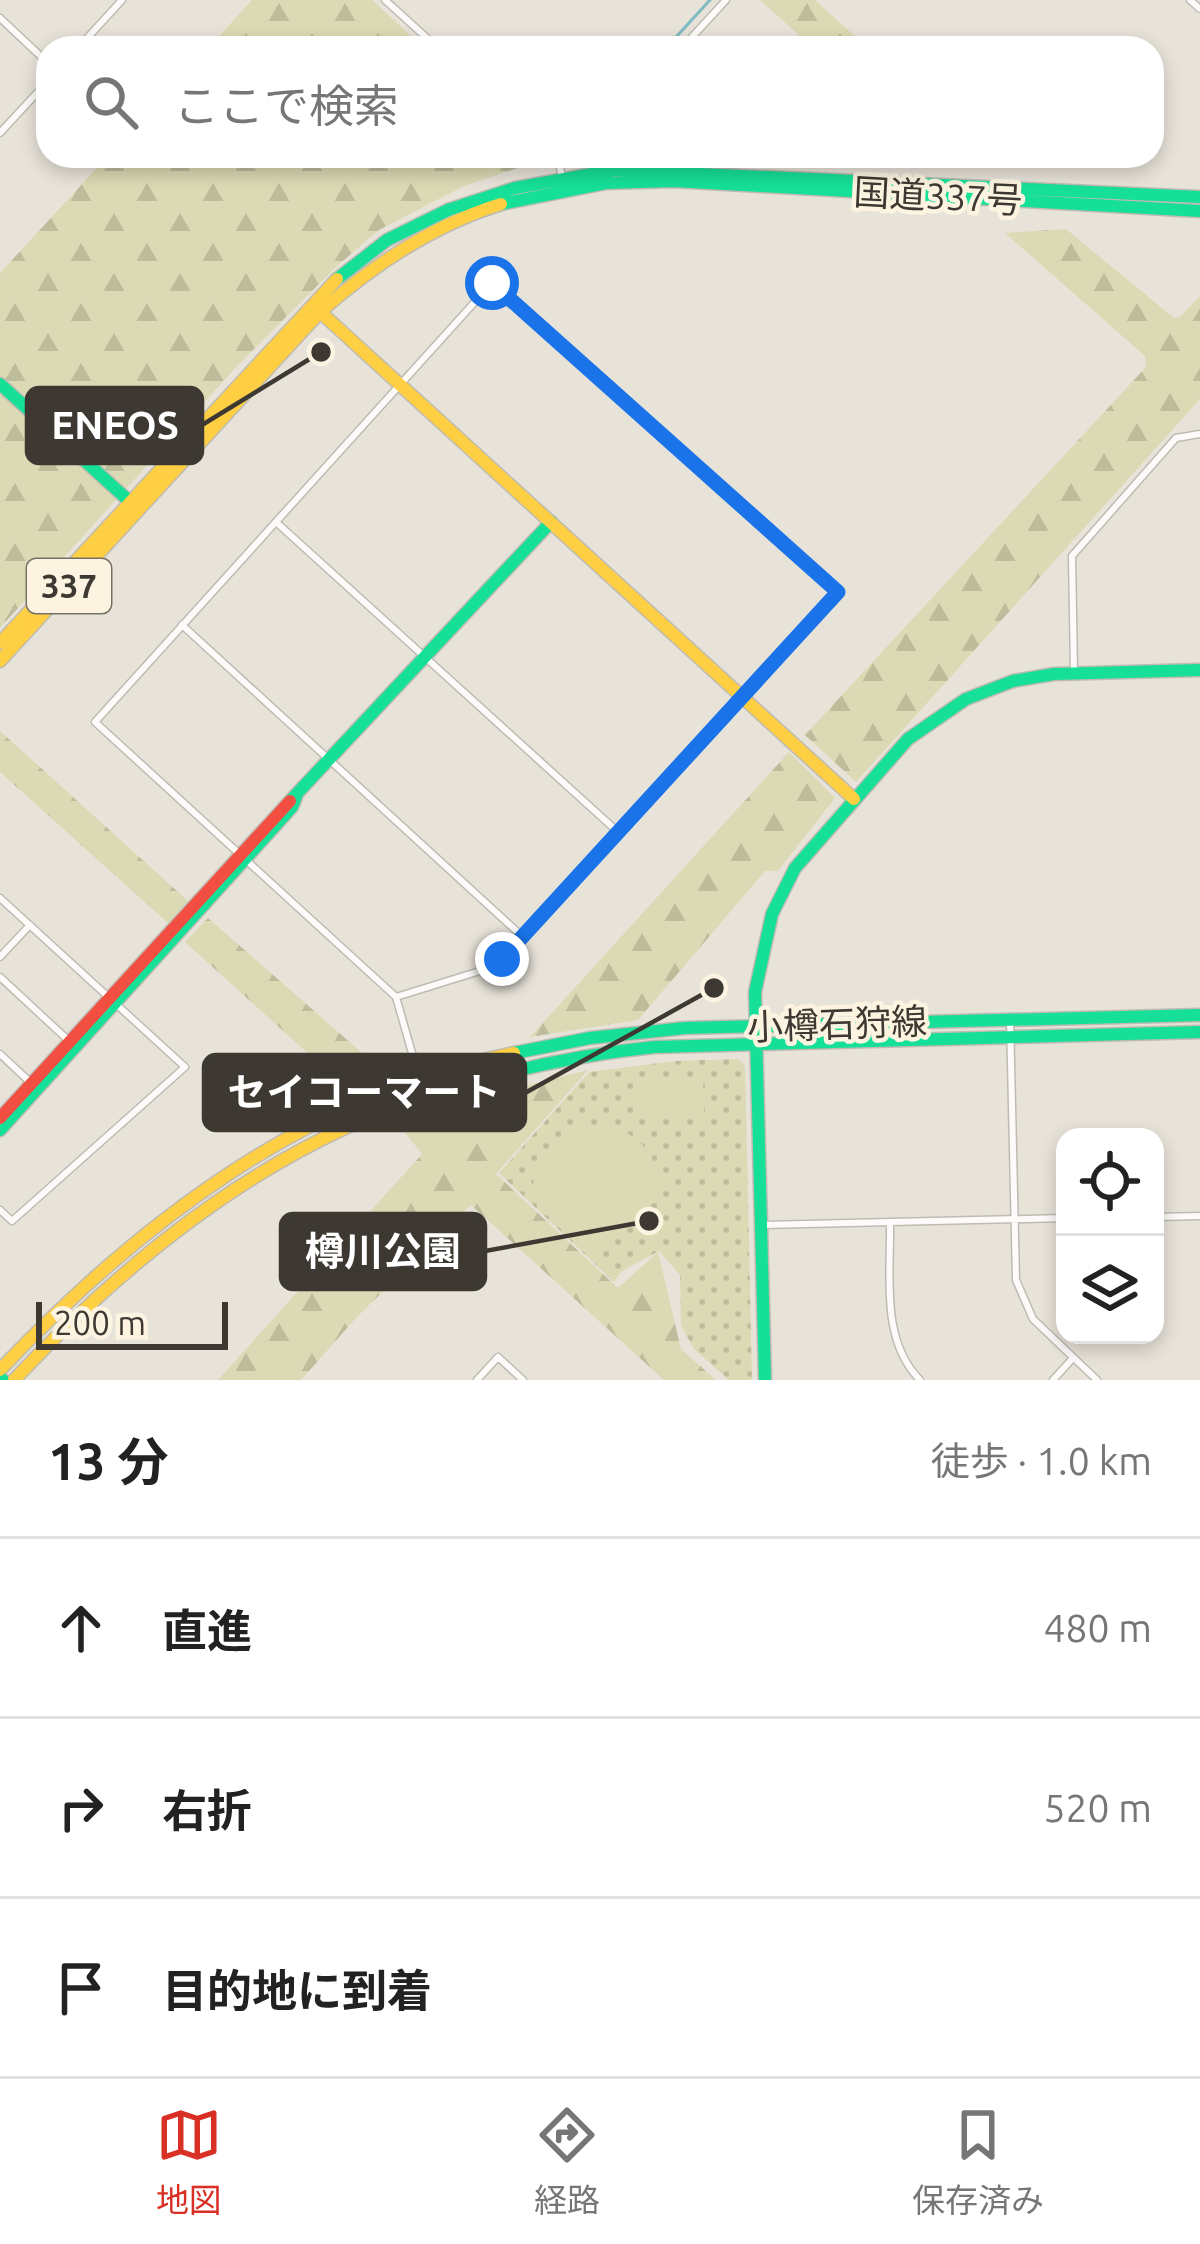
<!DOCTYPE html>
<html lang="ja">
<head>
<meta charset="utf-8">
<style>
  :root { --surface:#fff; --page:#f6f6f6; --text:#222; --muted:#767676; --line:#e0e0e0; --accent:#d93025 }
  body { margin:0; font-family:Ubuntu,"Noto Sans JP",sans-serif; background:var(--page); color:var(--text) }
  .controls { position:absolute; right:36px; bottom:36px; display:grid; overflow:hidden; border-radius:24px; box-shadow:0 6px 18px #0003 }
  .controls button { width:108px; height:108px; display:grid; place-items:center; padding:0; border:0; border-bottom:3px solid var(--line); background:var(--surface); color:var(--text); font:60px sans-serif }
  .scale { position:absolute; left:36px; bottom:30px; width:192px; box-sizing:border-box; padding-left:12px; border:6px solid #3d3932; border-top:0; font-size:33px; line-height:42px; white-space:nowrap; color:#3d3932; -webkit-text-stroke:9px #fcf3e0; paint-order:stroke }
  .stop { position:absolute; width:36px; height:36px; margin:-27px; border:9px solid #1a73e8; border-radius:50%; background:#fff }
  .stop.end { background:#1a73e8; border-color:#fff; box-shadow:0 3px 12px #0008 }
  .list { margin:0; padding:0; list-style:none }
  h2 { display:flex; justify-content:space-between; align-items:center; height:156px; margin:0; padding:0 48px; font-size:51px }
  h2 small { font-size:39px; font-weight:400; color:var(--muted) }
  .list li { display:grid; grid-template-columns:78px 1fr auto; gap:36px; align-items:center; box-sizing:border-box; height:180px; padding:0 48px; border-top:3px solid var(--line) }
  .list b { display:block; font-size:45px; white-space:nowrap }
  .list em { font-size:39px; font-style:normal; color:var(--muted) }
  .icon { flex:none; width:66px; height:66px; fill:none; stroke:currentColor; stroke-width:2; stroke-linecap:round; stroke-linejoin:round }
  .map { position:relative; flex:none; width:1200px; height:1380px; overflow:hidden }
  .search { position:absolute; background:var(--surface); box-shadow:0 6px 18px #0003; left:36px; right:36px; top:36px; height:132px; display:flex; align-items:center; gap:30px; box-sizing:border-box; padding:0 42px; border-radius:36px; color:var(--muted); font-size:45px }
  .sheet { height:696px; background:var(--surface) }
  nav { display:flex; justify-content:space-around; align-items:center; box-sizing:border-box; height:168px; border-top:3px solid var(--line); background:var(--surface); font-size:33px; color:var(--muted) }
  nav a { display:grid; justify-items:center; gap:6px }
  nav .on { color:var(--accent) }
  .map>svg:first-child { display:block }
</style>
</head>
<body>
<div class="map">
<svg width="1200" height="1380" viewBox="0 0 1200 1380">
  <defs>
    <pattern id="grass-dots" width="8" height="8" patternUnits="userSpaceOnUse" patternTransform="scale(3)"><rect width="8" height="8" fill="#dbdab4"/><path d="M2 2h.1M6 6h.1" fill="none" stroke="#bdbc9b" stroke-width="1.8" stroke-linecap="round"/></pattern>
    <pattern id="forest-firs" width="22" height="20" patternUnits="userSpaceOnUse" patternTransform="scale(3)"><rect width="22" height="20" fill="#dbdab4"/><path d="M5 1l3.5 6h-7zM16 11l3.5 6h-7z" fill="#bdbc9b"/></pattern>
  </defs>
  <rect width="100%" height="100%" fill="#e8e3d9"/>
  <path fill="url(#grass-dots)" d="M738 1059 745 1065 752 1380H729L693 1348 681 1325 680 1275 659 1251 622 1271 614 1282 499 1173 589 1072 675 1061Z"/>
  <path fill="url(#forest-firs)" d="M252 0H372L424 48H208Z
    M760 0H815L868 48H813Z
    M108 156H538L541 160 464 186 379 230 336 267 239 364 0 628V273Z
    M1066 229 1174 318 1180 317 1200 296V399L856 782 805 735 1146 367 1145 356 1005 233Z
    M0 731 188 901 168 923 0 772Z
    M789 752 835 798 778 871H765L638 1020 530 1037Z
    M208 918 377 1066 395 1062 403 1077 355 1096 185 942Z
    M588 1070 496 1174 618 1288 658 1252 681 1349 716 1380H664L471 1205 356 1318 301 1380H218L422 1154 398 1124 421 1116 435 1126 454 1121 458 1103Z"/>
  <path fill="#dbdab4" d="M703 1077 704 1117 636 1118 635 1079Z
    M588 1125C630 1123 659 1150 661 1191L604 1252 594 1253 533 1198C531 1161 552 1133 588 1125Z"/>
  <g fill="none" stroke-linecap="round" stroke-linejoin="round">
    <path stroke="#80bbc3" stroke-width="3" d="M666 48 710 0"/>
    <defs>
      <path id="street" d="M385 0 438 48
        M1190 0 1200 9
        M0 18 48 63
        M78 48 122 0
        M682 48 726 0
        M0 133 48 81
        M557 156 562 176
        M276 522 618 832
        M182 625 523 937
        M1074 672 1072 556 1176 438 1200 434
        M0 898 185 1067 12 1221 0 1210
        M0 957 30 925
        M0 977 68 1040
        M396 997 496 966 838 593 492 283 95 722 396 997 424 1095
        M1010 1019 1016 1280 1033 1319 1097 1380
        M0 1054 30 1082
        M1155 1217 1200 1216
        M890 1222C891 1274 880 1340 920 1380
        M763 1225 1065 1218
        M477 1380 498 1357 523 1380
        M1053 1380 1073 1358"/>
      <path id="fast" d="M501 204 606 183 673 181 1200 211
        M337 279 387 240 448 210 515 188 614 170 1200 197
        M0 384 129 501
        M290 801 551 522
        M514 1053 590 1038 685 1028 1200 1015
        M446 1089C515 1069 584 1054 655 1047L1200 1032
        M0 1130 292 807 296 797
        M0 1377 3 1380
        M765 1380 755 992 772 914 795 868 908 739 966 699 1013 681 1054 674 1200 670"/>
      <path id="slow" d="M317 309 854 799
        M0 643 337 279
        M0 661 320 312C373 265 433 225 501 204
        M0 1370C140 1222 310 1093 514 1053
        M14 1380C134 1252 275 1141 446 1089"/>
      <path id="jam" d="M0 1118 290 801"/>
    </defs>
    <use href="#street" stroke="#bfbbb3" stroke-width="9"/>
    <use href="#fast" stroke="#bfbbb3" stroke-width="15"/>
    <use href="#slow" stroke="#bfbbb3" stroke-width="15"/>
    <use href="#jam" stroke="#bfbbb3" stroke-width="15"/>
    <use href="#street" stroke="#fcfbf9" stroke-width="6"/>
    <use href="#fast" stroke="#16e098" stroke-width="12"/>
    <use href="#slow" stroke="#ffcf43" stroke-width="12"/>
    <use href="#jam" stroke="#f24e42" stroke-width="12"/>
  </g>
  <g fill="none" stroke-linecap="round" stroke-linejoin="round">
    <path stroke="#1a73e8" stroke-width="15" d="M492 283 838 592 502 959"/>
  </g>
  <g text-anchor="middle" stroke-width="9" stroke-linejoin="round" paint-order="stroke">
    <rect fill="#fcf3e0" stroke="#767166" stroke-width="3" x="27" y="559" width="84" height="54" rx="9"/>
    <g font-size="33" font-weight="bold" fill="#3d3932">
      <text x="69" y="598">337</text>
    </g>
    <g font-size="36" fill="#3d3932" stroke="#fcf3e0">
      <text transform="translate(938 196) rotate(3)" y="13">国道337号</text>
      <text transform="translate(837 1024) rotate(-2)" y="13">小樽石狩線</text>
    </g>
  </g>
  <path fill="none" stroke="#3d3932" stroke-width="4.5" d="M321 352L202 425M714 988L525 1093M649 1221L485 1251"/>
  <g fill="#3d3932" stroke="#fcf3e0" stroke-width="4.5">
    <circle cx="321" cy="352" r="12"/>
    <circle cx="714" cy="988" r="12"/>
    <circle cx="649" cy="1221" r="12"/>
  </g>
  <g fill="#3d3932" stroke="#3d3932" stroke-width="4.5">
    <rect x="27" y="388" width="175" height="75" rx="12"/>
    <rect x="204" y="1055" width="321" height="75" rx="12"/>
    <rect x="281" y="1214" width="204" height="75" rx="12"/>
  </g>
  <g font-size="39" text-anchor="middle" font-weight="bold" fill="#fff">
    <text x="115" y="439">ENEOS</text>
    <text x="364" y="1106">セイコーマート</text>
    <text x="383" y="1265">樽川公園</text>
  </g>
</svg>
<div class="controls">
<button><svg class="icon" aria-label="locate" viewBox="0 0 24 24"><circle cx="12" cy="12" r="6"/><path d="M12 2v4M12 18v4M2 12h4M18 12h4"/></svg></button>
<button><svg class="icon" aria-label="layers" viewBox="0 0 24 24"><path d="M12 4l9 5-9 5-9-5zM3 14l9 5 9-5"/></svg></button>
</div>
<div class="scale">200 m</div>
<div class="stop" style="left:492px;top:283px"></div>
<div class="stop end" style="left:502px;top:959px"></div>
<div class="search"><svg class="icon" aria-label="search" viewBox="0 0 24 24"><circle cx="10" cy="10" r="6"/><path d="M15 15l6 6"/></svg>ここで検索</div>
</div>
<section class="sheet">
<h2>13 分<small>徒歩 · 1.0 km</small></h2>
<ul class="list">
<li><svg class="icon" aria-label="ahead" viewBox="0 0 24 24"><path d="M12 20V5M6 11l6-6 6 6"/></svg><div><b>直進</b></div><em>480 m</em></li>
<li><svg class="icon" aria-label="right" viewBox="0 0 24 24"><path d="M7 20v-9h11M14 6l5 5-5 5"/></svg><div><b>右折</b></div><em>520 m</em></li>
<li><svg class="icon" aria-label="arrive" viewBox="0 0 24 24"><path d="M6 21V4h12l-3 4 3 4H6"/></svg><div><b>目的地に到着</b></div></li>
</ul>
</section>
<nav>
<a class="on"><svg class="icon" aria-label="map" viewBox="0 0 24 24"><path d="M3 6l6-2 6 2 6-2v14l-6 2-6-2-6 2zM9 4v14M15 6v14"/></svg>地図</a>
<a><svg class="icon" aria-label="directions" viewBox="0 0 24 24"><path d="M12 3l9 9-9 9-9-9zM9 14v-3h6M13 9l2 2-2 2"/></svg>経路</a>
<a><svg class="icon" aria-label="saved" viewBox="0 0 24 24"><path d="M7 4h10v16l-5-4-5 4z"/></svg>保存済み</a>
</nav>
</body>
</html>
